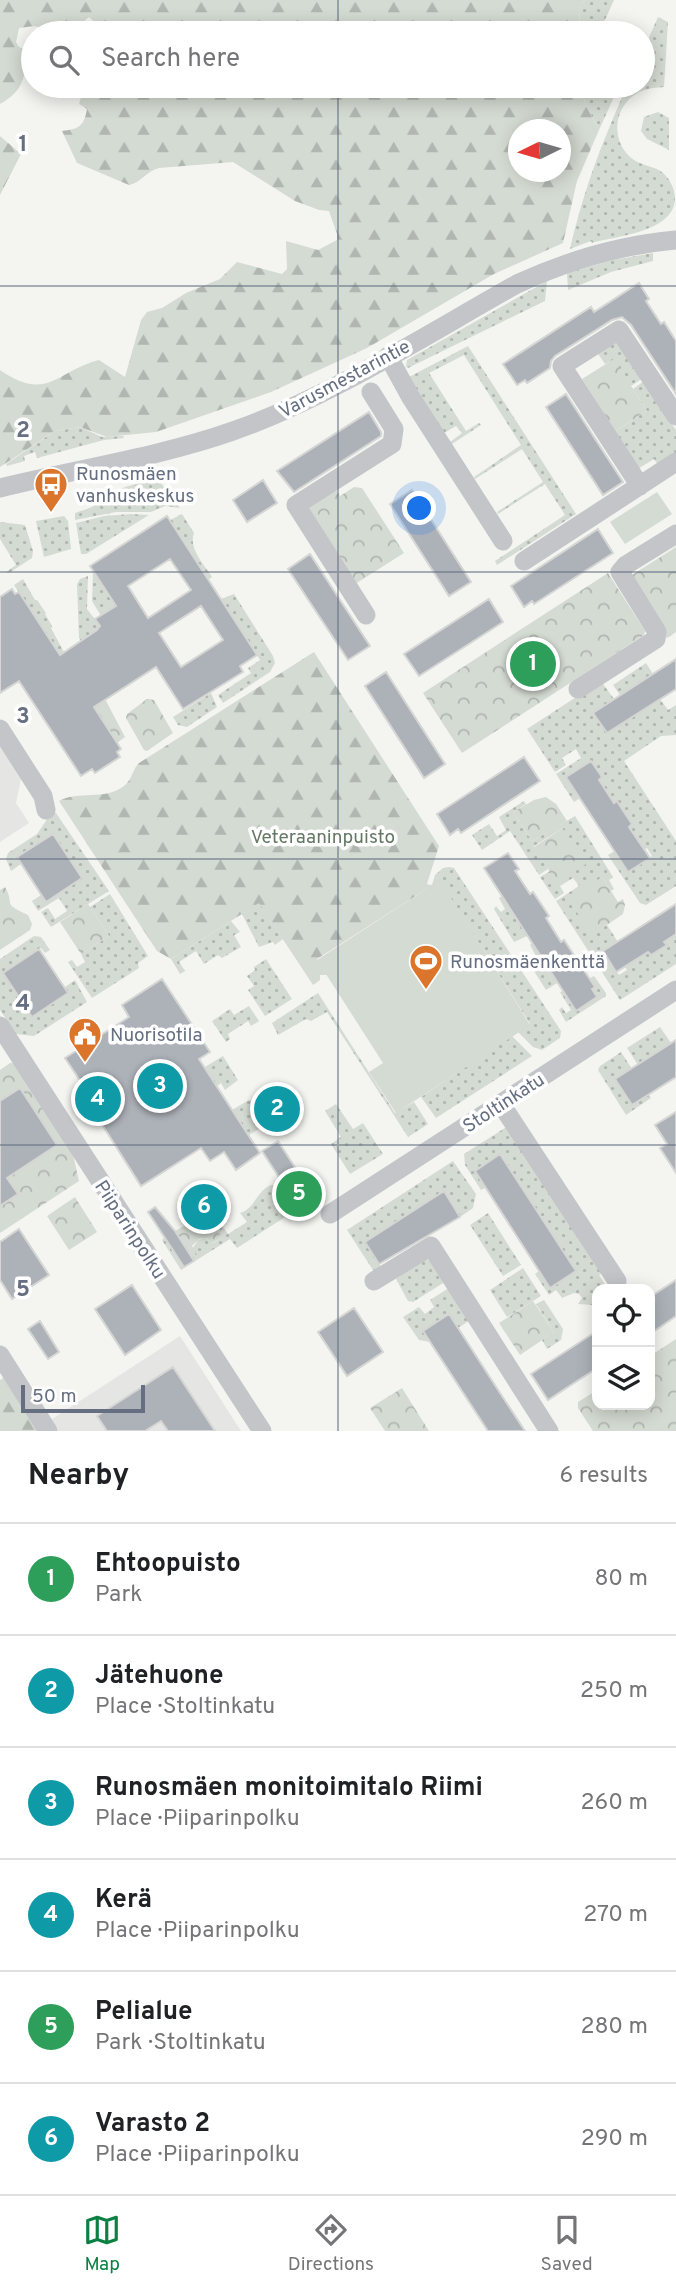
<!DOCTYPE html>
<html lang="en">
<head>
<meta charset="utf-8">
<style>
  :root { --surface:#fff; --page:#f2f2f2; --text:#202124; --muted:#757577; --line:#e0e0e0; --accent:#0b8043 }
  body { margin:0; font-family:Overpass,sans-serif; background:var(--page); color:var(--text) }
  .controls { position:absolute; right:21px; bottom:21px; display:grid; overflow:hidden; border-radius:14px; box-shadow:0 4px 18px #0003 }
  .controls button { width:63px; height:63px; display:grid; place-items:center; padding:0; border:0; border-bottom:2px solid var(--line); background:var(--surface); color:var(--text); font:35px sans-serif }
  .compass { position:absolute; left:508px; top:119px; width:63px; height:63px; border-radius:50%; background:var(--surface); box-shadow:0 4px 18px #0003; rotate:265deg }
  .scale { position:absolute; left:21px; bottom:18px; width:124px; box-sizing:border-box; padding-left:7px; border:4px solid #656f81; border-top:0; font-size:19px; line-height:24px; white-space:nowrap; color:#656f81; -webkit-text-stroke:5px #fff; paint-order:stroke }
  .you { position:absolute; left:420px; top:509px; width:24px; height:24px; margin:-18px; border:5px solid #fff; border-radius:50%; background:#1a73e8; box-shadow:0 0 0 10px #1a73e833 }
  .badge { display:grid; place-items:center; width:46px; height:46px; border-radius:50%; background:var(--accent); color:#fff; font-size:23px; font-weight:700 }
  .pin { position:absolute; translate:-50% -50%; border:4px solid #fff; box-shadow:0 2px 7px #0006 }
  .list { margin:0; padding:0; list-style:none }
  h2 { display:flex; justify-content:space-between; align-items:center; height:91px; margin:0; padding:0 28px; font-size:30px }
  h2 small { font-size:23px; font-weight:400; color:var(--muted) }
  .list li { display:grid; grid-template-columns:46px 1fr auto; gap:21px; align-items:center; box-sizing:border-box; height:112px; padding:0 28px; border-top:2px solid var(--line) }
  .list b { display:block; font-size:26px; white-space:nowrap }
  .list p { margin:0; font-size:23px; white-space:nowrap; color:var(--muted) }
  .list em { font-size:23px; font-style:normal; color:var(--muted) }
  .icon { flex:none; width:38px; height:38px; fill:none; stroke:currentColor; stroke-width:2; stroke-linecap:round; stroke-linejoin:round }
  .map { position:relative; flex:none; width:676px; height:1431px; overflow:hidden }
  .search { position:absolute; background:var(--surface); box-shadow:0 4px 18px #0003; left:21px; right:21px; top:21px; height:77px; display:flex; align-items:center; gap:18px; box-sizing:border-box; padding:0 24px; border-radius:38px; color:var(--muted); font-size:26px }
  .sheet { height:763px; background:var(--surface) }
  nav { display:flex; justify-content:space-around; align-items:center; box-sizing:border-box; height:98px; border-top:2px solid var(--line); background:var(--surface); font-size:19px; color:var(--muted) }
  nav a { display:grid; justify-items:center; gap:4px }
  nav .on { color:var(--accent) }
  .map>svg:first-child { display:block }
</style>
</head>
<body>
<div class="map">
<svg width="676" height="1431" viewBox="0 0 676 1431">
  <defs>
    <pattern id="grass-dots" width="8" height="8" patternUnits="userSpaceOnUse" patternTransform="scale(1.75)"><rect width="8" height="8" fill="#d4dbd2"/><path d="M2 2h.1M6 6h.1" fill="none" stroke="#b0b6b0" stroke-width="1.8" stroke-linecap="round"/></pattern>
    <pattern id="forest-firs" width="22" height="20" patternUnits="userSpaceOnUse" patternTransform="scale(1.75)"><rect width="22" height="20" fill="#d4dbd2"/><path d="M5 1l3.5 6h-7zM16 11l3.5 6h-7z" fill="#b0b6b0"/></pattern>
    <pattern id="park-crowns" width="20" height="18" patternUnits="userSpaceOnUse" patternTransform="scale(1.75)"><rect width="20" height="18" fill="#d4dbd2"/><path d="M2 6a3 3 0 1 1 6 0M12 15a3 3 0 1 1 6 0" fill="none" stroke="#b0b6b0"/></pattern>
  </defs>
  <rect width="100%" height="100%" fill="#f4f5f1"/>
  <path fill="#e5e5e4" d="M0 746 21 779 16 803 29 823 0 842Z
    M180 1336 241 1431H56L49 1421Z"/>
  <path fill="url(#grass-dots)" d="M586 0H614L599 33H579L580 4Z
    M658 17 668 22 664 87C649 88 636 90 626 103 612 120 615 147 634 160 643 166 655 166 663 173 670 179 674 188 675 197 676 232 617 236 592 243L591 241 570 249C584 188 602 143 627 86H643V51Z
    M579 86H619L599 130 586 105Z
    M658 112 669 118V150L647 139 641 131 644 117Z
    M653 253V261L611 272 568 290 567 273 613 260Z
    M547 281 545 301 408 368 406 367 407 360Z
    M614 339 643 378 631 386 614 360 605 364 596 351Z
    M468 346 576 514 497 565 495 561 565 515 545 484 498 514 497 512 543 482 522 449 475 479 474 477 521 445 464 355 429 373 466 431 479 423 481 425 452 444 450 442 462 433 456 426 444 433 409 377Z
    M644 381 676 430V458L660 468 654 459 636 470 609 435 647 411 633 389Z
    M80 427 102 437 123 436 124 438 104 440 37 458 35 452 24 456 25 461 7 466 6 464 55 431Z
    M157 478 180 508 165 506 151 512H116L75 520V513L90 508 125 487Z
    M131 514 149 515 86 554H81L76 523 104 516Z
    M182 514 194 533C188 548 204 564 212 577L209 579 170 520Z
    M64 516 68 521 71 549 44 557 36 521Z
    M0 522 25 525 33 551 32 558 9 573 6 572 16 565 0 539Z
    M93 570 125 621 106 613 101 616 92 601Z
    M88 576 87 609 100 626 97 629 101 636 84 647 79 638 77 584 80 579Z
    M23 579 35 600H37L46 613 45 614 52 626 51 628 64 652 60 655 14 585Z
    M234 594 273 656 275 663 270 672 223 703 218 695 251 673 248 668 260 660 221 599Z
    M646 663 653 674 620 695 613 685Z
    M601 681 614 699 593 713 607 733 660 699 668 710 676 705V735L661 736 624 761 676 841V886L646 905 640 903 608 855 615 851 628 872 652 856 647 848 644 850 629 827 632 824 617 801 614 803 599 780 601 777 591 762 567 777 580 798 574 802 556 774 581 758 576 749 562 758 566 765 555 772 527 729Z
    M211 693 217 707 187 727 178 725 173 717Z
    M524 801 526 804 513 812 532 841 575 816 613 877 609 880 614 889 611 891 602 877 592 934 607 925 618 942 603 952 619 975 627 970 625 967 648 952 651 955 666 945 664 942 676 934V964L620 1000 556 901 579 886 573 878 560 886 564 893 555 899 540 877 550 871 558 882 563 828 534 846 548 869 539 875 510 831 482 850 472 835 489 824 497 836 506 830 499 817Z
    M52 812 56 813 109 891 51 927 41 912 48 908 55 919 67 911 59 898 38 911 32 901 41 895 46 902 82 878 54 834 17 857 21 864 11 871 6 859 8 853 37 834Z
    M449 867 454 868 561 1031 560 1038 542 1050 533 1047 518 1032 530 1024 440 881 432 885 435 875 443 868Z
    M110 894 148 956 138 963 139 968 92 998 68 962 72 960 77 967 85 962 81 954 109 936 90 907Z
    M502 896 527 936 514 942 494 909 496 906 501 912 505 909 499 898Z
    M259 902 283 939 275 945 273 942 259 947 242 914Z
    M231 921 240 932 234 935 241 947 222 958 218 955 204 964 196 951 179 962 185 971 180 974 171 959Z
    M34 936 41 937 50 950 45 953 41 948 3 973 32 1017 68 994 65 987 75 980 87 1002 34 1036 16 1034 0 1010V959Z
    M532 943 557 983 546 990 527 960 529 957 533 963 538 960 530 945Z
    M266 959 292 999 265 1016 248 990 254 986 247 976 255 970 254 967Z
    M594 976 606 993V996L566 1022 559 1010 562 1007 566 1013 571 1010 560 992 563 991 576 1011 597 997 592 989 595 986 590 978Z
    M318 993 395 1113 414 1102 428 1124 408 1137 327 1012 311 1021 306 1019 278 1035 272 1023Z
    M249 1006 259 1021 251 1026 248 1021 228 1034 230 1039 226 1042 212 1021 230 1009 234 1015Z
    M660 1027 671 1043 638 1065 627 1048Z
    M512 1036 532 1056 436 1118 421 1097Z
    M621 1052 632 1069 616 1080 632 1105 649 1095 651 1098 626 1115 598 1070 600 1066Z
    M223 1056 238 1080 225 1090 221 1083 217 1086 205 1067Z
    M249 1100 252 1101 267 1124 249 1135 232 1110Z
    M336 1104 353 1129 363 1123 383 1154 350 1174 331 1144 341 1137 325 1111Z
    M511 1124 606 1271 599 1275 608 1289H597V1302L592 1305 578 1304 582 1298 579 1294 574 1293 562 1298 556 1290 549 1295 535 1274 539 1271 551 1288 576 1271 501 1154 475 1170 485 1188 481 1190 465 1165 464 1154Z
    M453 1161 476 1194 473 1208 460 1217 443 1191 365 1242 381 1267 376 1272 373 1270 347 1230Z
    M271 1185H278L296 1210 237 1248 230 1239 181 1270 162 1240 164 1238 182 1265 198 1240 205 1238 213 1243 222 1237 207 1213 212 1210 228 1234 247 1222 240 1213C256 1208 256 1191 271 1185Z
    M488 1213 521 1265 503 1276 470 1225Z
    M422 1259 432 1260 448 1280 413 1302 408 1301 396 1279Z
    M523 1268 541 1296 507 1317 490 1290Z
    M452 1286 472 1319 458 1328 448 1314 423 1331 430 1342 419 1340 403 1317 419 1307 425 1314 434 1307 430 1300Z
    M544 1300 563 1329 561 1340 547 1349 542 1340 554 1332 536 1304Z"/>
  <path fill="url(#forest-firs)" fill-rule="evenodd" d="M0 0H586L580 4 579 33H106L89 17 71 33H46C38 23 31 27 19 28L16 42 19 47 28 51C24 77 25 90 0 104Z
    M84 86H579L586 105 599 130 577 181 563 243 494 274 367 348 271 392 156 432 107 437 80 427 55 431 0 467V370C48 403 56 371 99 360L125 377 141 320 147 312 162 308 186 293 220 279 237 262 282 274 287 269 286 241 318 250 337 240V234L329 211 319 210 295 201 233 162 159 168C146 171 141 183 129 185L77 163 62 131C78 129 84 127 87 109L79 104ZM518 130H560V172H518Z
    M0 136 21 154 0 195Z
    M314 652 439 846 425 890 317 959 327 975H320V980L313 985 259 903 171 959 157 951 59 801C79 790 104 801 124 786 132 780 132 770 139 763Z
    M8 1375 44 1431H0V1380Z"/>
  <path fill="url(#park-crowns)" d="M614 359 647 411 615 431 582 379Z
    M334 487 340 496 354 487 362 488 404 553 352 586 304 506Z
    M676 547V632L667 638 631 582 632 575Z
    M608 573 645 631 644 635 462 753 423 693Z
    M105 699 125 737 117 743 94 707Z
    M147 699 154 700 173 733 147 751 144 750 126 718 127 714Z
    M546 797 556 804 567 821 532 841 513 812 534 800Z
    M563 828 586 864 557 883 534 847Z
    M602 877 618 902 623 899 625 905 623 914 592 935 568 899Z
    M5 887C16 906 0 902 28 915L32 924 30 930 0 950V890Z
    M88 904 109 936 81 954 60 922Z
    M10 1063H14L72 1150 79 1181 0 1233V1070Z
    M298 1172 314 1198 296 1210 280 1184Z
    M75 1197 97 1232 69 1250 47 1216Z
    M207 1213 222 1237 212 1243 206 1238 199 1239 192 1246 197 1255 182 1265 173 1251 183 1244 175 1231Z
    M533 1301 554 1332 520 1355 499 1323Z
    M676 1339V1431H593L578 1408V1402L597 1390V1405H650V1356Z
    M402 1388 429 1431H385L370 1408Z"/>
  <path fill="#d4dbd2" d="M657 492 672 514 625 544 610 522Z
    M440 880 530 1025 396 1113 369 1072 383 1063 317 960 425 890 426 884 431 885Z"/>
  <path fill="#adb2b9" stroke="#d5d6d4" stroke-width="2" fill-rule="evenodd" d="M639 283 649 299 646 301 661 324 664 322 676 341V394L631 325 622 317 612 320 555 356 551 361 550 368 527 383 525 380 517 385 503 364 591 307 594 312Z
    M566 394 623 482 603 495 546 407Z
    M369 412 381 432V436L294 492 277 471Z
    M263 480 277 503 247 522 233 500Z
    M412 490 471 582 449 596 390 504Z
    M167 516 257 655 240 666 243 672 183 709 156 667 94 707 121 749 117 752 120 757 95 773 92 769 81 776 19 681 0 693V597L12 589 15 594 19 592 60 655 97 630 100 626 95 619 116 606 90 566ZM170 559 191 590 148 618 128 586ZM201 606 223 640 181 667 159 633Z
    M598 529 613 553 534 604 532 601 524 607 511 586Z
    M310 554 370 646 348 660 288 569Z
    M489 599 503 622 419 676 404 654Z
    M676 659V689L607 733 593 713Z
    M386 672 445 764 424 778 365 686Z
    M524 757 540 781 461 833 458 829 450 835 437 814Z
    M591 761 602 777 599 780 614 803 617 801 622 809 632 824 629 827 650 858 628 872 566 777Z
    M53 834 82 878 46 902 17 857Z
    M508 853 519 869 515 871 530 894 533 892 549 916 546 918 561 942 564 940 595 987 592 989 597 997 576 1011 484 868Z
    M676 904V934L664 942 667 945 651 955 648 952 616 972 603 951Z
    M39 949 68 993 32 1017 3 973Z
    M162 979 210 1052 199 1059 260 1153 236 1170 224 1152 210 1161 201 1148 141 1186 96 1115 105 1109 103 1106 111 1101 98 1080 94 1083 93 1080 83 1085 65 1058 129 1017 122 1005Z
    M676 1040V1077L632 1105 615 1079Z
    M20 1088 57 1145 7 1178 18 1194 0 1206V1101Z
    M676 1112V1173L660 1148 667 1144 655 1125Z
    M278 1141 298 1172 282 1182 262 1151Z
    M500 1154 576 1271 550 1288 475 1171Z
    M444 1191 460 1217 379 1264 365 1242Z
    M211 1195 218 1206 197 1219 190 1209Z
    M155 1207 175 1231 194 1261 184 1267 148 1212Z
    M19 1229 49 1275 12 1299 0 1280V1242Z
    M676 1280V1316L650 1334V1297Z
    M132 1285 161 1330 125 1355 95 1309Z
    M354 1308 383 1352 347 1376 318 1332Z
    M449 1314 500 1393 525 1431H488L423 1331Z
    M40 1321 59 1352 48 1359 28 1329Z
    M597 1331V1368L548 1400 531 1374Z
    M173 1367 215 1431H168L161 1421 145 1431H107L97 1416Z"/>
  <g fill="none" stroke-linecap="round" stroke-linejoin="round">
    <path stroke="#c3c5c9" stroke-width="19" d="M388 356 410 396 503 541
      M640 486 562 366 619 330 676 416
      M0 488C77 469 159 457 233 431 330 397 426 335 517 284 569 260 619 245 676 240
      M524 561 676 462
      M366 615 296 505 392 444 394 429 371 392
      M578 689 656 639 657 632 620 572 626 565 676 534
      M0 729 43 796 46 810
      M0 1026 262 1431
      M501 1104 617 1281
      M330 1214 676 990
      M374 1281 431 1246 549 1431
      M0 1355 48 1431"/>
  </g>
  <path fill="none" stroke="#656f81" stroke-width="2" stroke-opacity="0.55" d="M338 0V33M338 86V1431M0 286H676M0 572H676M0 859H676M0 1145H676"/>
  <defs>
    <symbol id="bus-pin" viewBox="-11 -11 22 30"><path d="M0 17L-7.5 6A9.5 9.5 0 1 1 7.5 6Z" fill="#db752b" stroke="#fff"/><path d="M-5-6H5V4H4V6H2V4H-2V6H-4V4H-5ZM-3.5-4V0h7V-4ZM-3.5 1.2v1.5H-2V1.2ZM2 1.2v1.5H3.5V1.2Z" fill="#fff"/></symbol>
    <symbol id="stadium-pin" viewBox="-11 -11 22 30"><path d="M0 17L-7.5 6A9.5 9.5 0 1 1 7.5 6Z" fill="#db752b" stroke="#fff"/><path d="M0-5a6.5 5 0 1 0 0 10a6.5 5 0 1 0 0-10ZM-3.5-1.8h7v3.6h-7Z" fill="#fff"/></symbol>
    <symbol id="civic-pin" viewBox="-11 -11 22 30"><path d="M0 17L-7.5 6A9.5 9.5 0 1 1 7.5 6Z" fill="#db752b" stroke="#fff"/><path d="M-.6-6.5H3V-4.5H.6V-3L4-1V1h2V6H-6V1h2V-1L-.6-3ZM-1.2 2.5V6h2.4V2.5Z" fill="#fff"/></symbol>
  </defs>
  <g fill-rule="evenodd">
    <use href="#bus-pin" x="32" y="465" width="38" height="52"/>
    <use href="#stadium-pin" x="407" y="942" width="38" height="52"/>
    <use href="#civic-pin" x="66" y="1015" width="38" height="52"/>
  </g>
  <g text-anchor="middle" stroke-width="7" stroke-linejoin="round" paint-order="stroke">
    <g font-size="19" fill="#656f81" stroke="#fff">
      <text transform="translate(344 378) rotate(-28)" y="7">Varusmestarintie</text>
      <text transform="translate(503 1102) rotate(-33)" y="7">Stoltinkatu</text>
      <text transform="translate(131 1229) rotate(57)" y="7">Piiparinpolku</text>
    </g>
    <g font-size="19" fill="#656f81" stroke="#fff" text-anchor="start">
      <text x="76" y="480">Runosmäen<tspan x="76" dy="22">vanhuskeskus</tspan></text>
      <text x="450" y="968">Runosmäenkenttä</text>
      <text x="110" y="1041">Nuorisotila</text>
    </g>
    <g font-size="19" fill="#647863" stroke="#fff">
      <text x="323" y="843">Veteraaninpuisto</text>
    </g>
  </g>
  <g font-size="23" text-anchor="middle" font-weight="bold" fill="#656f81" stroke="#fff" stroke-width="7" stroke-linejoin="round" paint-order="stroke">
    <text x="23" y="151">1</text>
    <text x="23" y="437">2</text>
    <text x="23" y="723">3</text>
    <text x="23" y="1010">4</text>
    <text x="23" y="1296">5</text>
  </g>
</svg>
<div class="controls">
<button><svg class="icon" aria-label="locate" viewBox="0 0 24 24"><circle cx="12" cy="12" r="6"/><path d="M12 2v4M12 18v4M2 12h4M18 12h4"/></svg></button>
<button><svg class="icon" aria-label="layers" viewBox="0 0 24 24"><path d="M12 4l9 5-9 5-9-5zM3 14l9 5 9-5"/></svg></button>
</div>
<svg class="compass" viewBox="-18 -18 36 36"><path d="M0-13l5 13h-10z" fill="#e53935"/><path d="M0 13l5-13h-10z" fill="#757577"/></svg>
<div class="scale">50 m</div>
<div class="you"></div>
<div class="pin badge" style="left:533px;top:664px;background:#2e9e5b">1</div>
<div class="pin badge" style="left:277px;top:1109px;background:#0f9aa8">2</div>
<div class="pin badge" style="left:160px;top:1086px;background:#0f9aa8">3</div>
<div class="pin badge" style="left:98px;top:1099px;background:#0f9aa8">4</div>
<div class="pin badge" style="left:299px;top:1194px;background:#2e9e5b">5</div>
<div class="pin badge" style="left:204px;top:1207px;background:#0f9aa8">6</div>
<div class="search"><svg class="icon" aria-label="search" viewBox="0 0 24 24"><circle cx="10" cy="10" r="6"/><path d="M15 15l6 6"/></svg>Search here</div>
</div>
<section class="sheet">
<h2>Nearby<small>6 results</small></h2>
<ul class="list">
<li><span class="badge" style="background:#2e9e5b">1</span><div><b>Ehtoopuisto</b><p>Park</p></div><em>80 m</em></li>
<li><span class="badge" style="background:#0f9aa8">2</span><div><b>Jätehuone</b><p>Place · Stoltinkatu</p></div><em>250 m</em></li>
<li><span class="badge" style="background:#0f9aa8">3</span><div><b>Runosmäen monitoimitalo Riimi</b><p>Place · Piiparinpolku</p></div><em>260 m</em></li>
<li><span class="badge" style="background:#0f9aa8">4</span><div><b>Kerä</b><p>Place · Piiparinpolku</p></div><em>270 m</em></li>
<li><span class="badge" style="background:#2e9e5b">5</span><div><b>Pelialue</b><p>Park · Stoltinkatu</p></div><em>280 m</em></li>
<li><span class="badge" style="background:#0f9aa8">6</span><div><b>Varasto 2</b><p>Place · Piiparinpolku</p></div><em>290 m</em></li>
</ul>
</section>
<nav>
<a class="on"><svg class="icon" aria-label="map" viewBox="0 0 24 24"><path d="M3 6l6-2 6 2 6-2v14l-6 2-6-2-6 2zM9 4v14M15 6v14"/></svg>Map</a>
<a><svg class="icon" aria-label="directions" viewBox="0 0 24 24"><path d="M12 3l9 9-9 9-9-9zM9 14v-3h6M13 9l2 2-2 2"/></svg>Directions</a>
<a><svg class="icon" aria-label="saved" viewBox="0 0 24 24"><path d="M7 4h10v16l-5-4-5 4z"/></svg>Saved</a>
</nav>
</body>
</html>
